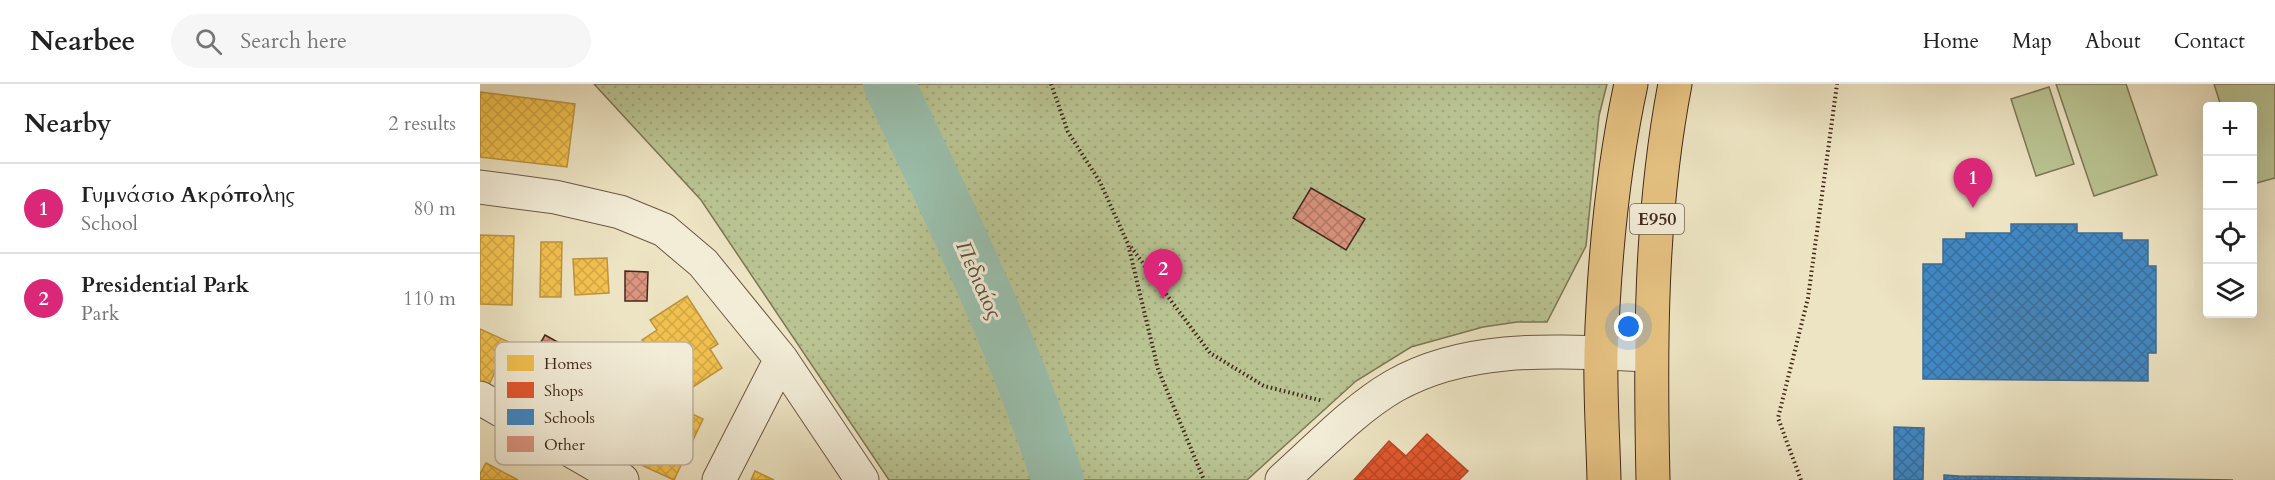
<!DOCTYPE html>
<html lang="en">
<head>
<meta charset="utf-8">
<style>
  :root { --surface:#fff; --page:#f6f6f6; --text:#222; --muted:#767676; --line:#e0e0e0; --accent:#db2777 }
  body { margin:0; font-family:Cardo,serif; background:var(--page); color:var(--text) }
  .controls { position:absolute; right:18px; top:18px; display:grid; overflow:hidden; border-radius:6px; box-shadow:0 6px 24px #0002 }
  .controls button { width:54px; height:54px; display:grid; place-items:center; padding:0; border:0; border-bottom:2px solid var(--line); background:var(--surface); color:var(--text); font:30px sans-serif }
  .you { position:absolute; left:1149px; top:243px; width:21px; height:21px; margin:-15px; border:4px solid #fff; border-radius:50%; background:#1a73e8; box-shadow:0 0 0 9px #1a73e833 }
  .badge { display:grid; place-items:center; width:39px; height:39px; border-radius:50%; background:var(--accent); color:#fff; font-size:20px; font-weight:700 }
  .pin { position:absolute; translate:-50% -50px; filter:drop-shadow(0 2px 3px #0008) }
  .pin::after { content:''; position:absolute; top:32px; width:21px; height:18px; background:inherit; clip-path:polygon(0 0,100% 0,50% 100%) }
  .list { margin:0; padding:0; list-style:none }
  h2 { display:flex; justify-content:space-between; align-items:center; height:78px; margin:0; padding:0 24px; font-size:26px }
  h2 small { font-size:20px; font-weight:400; color:var(--muted) }
  .list li { display:grid; grid-template-columns:39px 1fr auto; gap:18px; align-items:center; box-sizing:border-box; height:90px; padding:0 24px; border-top:2px solid var(--line) }
  .list b { display:block; font-size:22px; white-space:nowrap }
  .list p { margin:0; font-size:20px; white-space:nowrap; color:var(--muted) }
  .list em { font-size:20px; font-style:normal; color:var(--muted) }
  .icon { flex:none; width:33px; height:33px; fill:none; stroke:currentColor; stroke-width:2; stroke-linecap:round; stroke-linejoin:round }
  .map { position:relative; flex:none; width:1795px; height:396px; overflow:hidden }
  header { display:flex; align-items:center; gap:36px; box-sizing:border-box; height:84px; padding:0 30px; background:var(--surface); border-bottom:2px solid var(--line) }
  header strong { font-size:28px }
  nav { display:flex; gap:33px; margin-inline-start:auto; font-size:21px }
  .search { width:420px; height:54px; background:var(--page); display:flex; align-items:center; gap:15px; box-sizing:border-box; padding:0 21px; border-radius:33px; color:var(--muted); font-size:22px }
  main { display:flex }
  aside { flex:1; background:var(--surface) }
  .map>svg:first-child { display:block }
</style>
</head>
<body>
<header>
<strong>Nearbee</strong>
<div class="search"><svg class="icon" aria-label="search" viewBox="0 0 24 24"><circle cx="10" cy="10" r="6"/><path d="M15 15l6 6"/></svg>Search here</div>
<nav><a>Home</a><a>Map</a><a>About</a><a>Contact</a></nav>
</header>
<main>
<aside>
<h2>Nearby<small>2 results</small></h2>
<ul class="list">
<li><span class="badge">1</span><div><b>Γυμνάσιο Ακρόπολης</b><p>School</p></div><em>80 m</em></li>
<li><span class="badge">2</span><div><b>Presidential Park</b><p>Park</p></div><em>110 m</em></li>
</ul>
</aside>
<div class="map">
<svg width="1795" height="396" viewBox="0 0 1795 396">
  <defs>
    <pattern id="park-dots" width="8" height="8" patternUnits="userSpaceOnUse" patternTransform="scale(1.5)"><rect width="8" height="8" fill="#bac493"/><path d="M2 2h.1M6 6h.1" fill="none" stroke="#a1a87e" stroke-width="1.8" stroke-linecap="round"/></pattern>
    <pattern id="homes-cross-hatch" width="8" height="8" patternUnits="userSpaceOnUse" patternTransform="scale(1.5)"><rect width="8" height="8" fill="#f2c14e"/><path d="M0 0l8 8M0 8l8-8" fill="none" stroke="#d1a644"/></pattern>
    <pattern id="shops-cross-hatch" width="8" height="8" patternUnits="userSpaceOnUse" patternTransform="scale(1.5)"><rect width="8" height="8" fill="#e4572e"/><path d="M0 0l8 8M0 8l8-8" fill="none" stroke="#ba4826"/></pattern>
    <pattern id="schools-cross-hatch" width="8" height="8" patternUnits="userSpaceOnUse" patternTransform="scale(1.5)"><rect width="8" height="8" fill="#3f88c5"/><path d="M0 0l8 8M0 8l8-8" fill="none" stroke="#366f9f"/></pattern>
    <pattern id="building-cross-hatch" width="8" height="8" patternUnits="userSpaceOnUse" patternTransform="scale(1.5)"><rect width="8" height="8" fill="#db947f"/><path d="M0 0l8 8M0 8l8-8" fill="none" stroke="#b37967"/></pattern>
  </defs>
  <rect width="100%" height="100%" fill="#ede4c3"/>
  <filter id="stains"><feTurbulence type="fractalNoise" baseFrequency=".00333" numOctaves="4"/><feColorMatrix values="0 0 0 0 .2 0 0 0 0 .09 0 0 0 0 .02 0 0 0 .5 -.17"/></filter>
  <radialGradient id="worn" r=".72"><stop offset=".6" stop-color="#630" stop-opacity="0"/><stop offset="1" stop-color="#630" stop-opacity=".3"/></radialGradient>
  <path fill="url(#park-dots)" stroke="#7e7657" stroke-width="1.5" d="M114 0H1127L1119 32 1106 162 1067 238H1037L1003 243 931 263 876 297 767 396H409L221 116Z"/>
  <path fill="#bac493" stroke="#7e7657" stroke-width="1.5" d="M1576 0H1646L1677 91 1614 112Z
    M1734 0H1795V94L1773 100 1772 22H1741Z
    M1569 3 1594 80 1556 92 1531 15Z"/>
  <path fill="url(#homes-cross-hatch)" stroke="#be933f" stroke-width="1.5" d="M0 8 95 20 87 83 0 73Z
    M0 151 34 152 32 221 0 220Z
    M61 158H82L81 213H60Z
    M127 174 129 209 95 211 93 175Z
    M207 212 238 260 230 265 242 284 213 303 196 278 183 287 162 256 177 246 170 236Z
    M0 245 29 258 8 303 0 299Z
    M154 302 223 335 194 396 124 364Z
    M6 379 38 396H0V390Z
    M275 387 294 396H271Z"/>
  <path fill="url(#shops-cross-hatch)" stroke="#b44928" stroke-width="1.5" d="M947 350 988 387 979 396H874L909 357 926 372Z"/>
  <path fill="url(#schools-cross-hatch)" stroke="#406b92" stroke-width="1.5" d="M1531 140H1597V149H1642V156H1668V182H1676V269H1668V297L1443 295V180H1463V155H1486V149H1531Z
    M1414 343 1444 344 1443 396H1414Z
    M1464 391 1479 392 1753 396H1464Z"/>
  <g fill="none" stroke-linecap="round" stroke-linejoin="round">
    <path stroke="#9abfad" stroke-width="52" d="M409 0C470 130 534 259 578 396"/>
  </g>
  <path fill="url(#building-cross-hatch)" stroke="#43281b" stroke-width="1.5" d="M831 104 885 135 866 166 813 134Z
    M145 187 168 188 167 217H145Z
    M65 251 83 261 54 310 36 301Z"/>
  <g fill="none" stroke-linecap="round" stroke-linejoin="round">
    <defs>
      <path id="minor" d="M0 103 75 113 140 128 184 146 223 179 301 275 382 396
        M0 314 142 396
        M239 396 301 275
        M802 396C838 364 873 326 914 302 991 258 1086 268 1170 271"/>
      <path id="primary" d="M1124 396C1123 354 1120 310 1121 268 1124 178 1132 88 1151 0
        M1173 396C1170 264 1170 130 1195 0"/>
    </defs>
    <use href="#minor" stroke="#6e5745" stroke-width="35"/>
    <use href="#primary" stroke="#43281b" stroke-width="35"/>
    <path stroke="#43281b" stroke-width="4" stroke-dasharray="1.5 3" stroke-linecap="butt" d="M571 0 588 48 620 98 648 160 678 285 724 396
      M651 163 730 269 784 302 843 317
      M1321 396 1298 334 1328 214 1357 0"/>
    <use href="#minor" stroke="#f3edd8" stroke-width="33"/>
    <use href="#primary" stroke="#e6c282" stroke-width="33"/>
  </g>
  <g text-anchor="middle" stroke-width="6" stroke-linejoin="round" paint-order="stroke">
    <rect fill="#f3edd8" stroke="#786354" stroke-width="1.5" x="1150" y="120" width="54" height="30" rx="4.5"/>
    <g font-size="18" font-weight="bold" fill="#43281b">
      <text x="1177" y="141">E950</text>
    </g>
    <g font-size="21" font-style="italic" fill="#594e40" stroke="#f3edd8">
      <text transform="translate(499 196) rotate(66)" y="7">Πεδιαίος</text>
    </g>
  </g>
  <rect x="15" y="258" width="198" height="123" rx="9" fill="#f3edd8" stroke="#beb29f" stroke-width="1.5"/>
  <rect x="27" y="271" width="27" height="16" fill="#f2c14e"/>
  <rect x="27" y="298" width="27" height="16" fill="#e4572e"/>
  <rect x="27" y="325" width="27" height="16" fill="#3f88c5"/>
  <rect x="27" y="352" width="27" height="16" fill="#db947f"/>
  <g font-size="16" fill="#43281b">
    <text x="64" y="285">Homes</text>
    <text x="64" y="312">Shops</text>
    <text x="64" y="339">Schools</text>
    <text x="64" y="366">Other</text>
  </g>
  <rect width="100%" height="100%" filter="url(#stains)"/>
  <rect width="100%" height="100%" fill="url(#worn)"/>
</svg>
<div class="controls">
<button>+</button>
<button>−</button>
<button><svg class="icon" aria-label="locate" viewBox="0 0 24 24"><circle cx="12" cy="12" r="6"/><path d="M12 2v4M12 18v4M2 12h4M18 12h4"/></svg></button>
<button><svg class="icon" aria-label="layers" viewBox="0 0 24 24"><path d="M12 4l9 5-9 5-9-5zM3 14l9 5 9-5"/></svg></button>
</div>
<div class="you"></div>
<div class="pin badge" style="left:1493px;top:124px">1</div>
<div class="pin badge" style="left:683px;top:215px">2</div>
</div>
</main>
</body>
</html>
